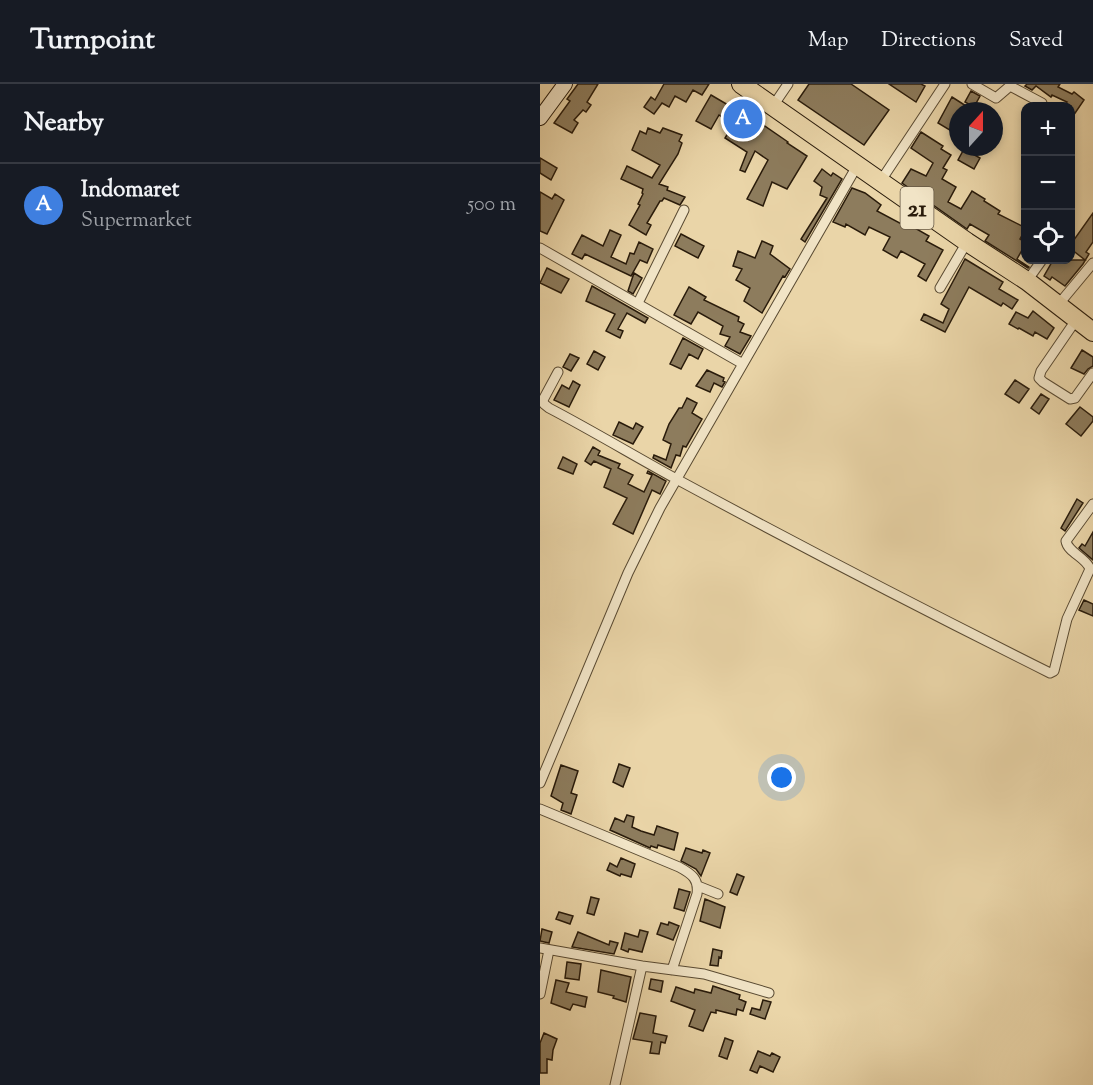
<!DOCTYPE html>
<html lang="en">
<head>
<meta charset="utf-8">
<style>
  :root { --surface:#171b24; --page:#242831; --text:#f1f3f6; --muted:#9ea1a6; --line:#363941; --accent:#c59692 }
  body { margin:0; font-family:"Sorts Mill Goudy",serif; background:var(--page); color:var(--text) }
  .controls { position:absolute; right:18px; top:18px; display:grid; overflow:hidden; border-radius:12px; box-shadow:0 3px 9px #0003 }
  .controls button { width:54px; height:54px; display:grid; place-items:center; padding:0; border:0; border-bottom:2px solid var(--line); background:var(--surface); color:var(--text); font:30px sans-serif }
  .compass { position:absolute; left:409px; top:18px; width:54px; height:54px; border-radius:50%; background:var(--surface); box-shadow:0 3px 9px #0003; rotate:21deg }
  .you { position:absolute; left:242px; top:694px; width:21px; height:21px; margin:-15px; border:4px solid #fff; border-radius:50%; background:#1a73e8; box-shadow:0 0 0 9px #1a73e833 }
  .badge { display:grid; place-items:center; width:39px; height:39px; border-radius:50%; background:var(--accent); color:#fff; font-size:20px; font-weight:700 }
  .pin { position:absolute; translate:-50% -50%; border:3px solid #fff; box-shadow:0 2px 6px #0006 }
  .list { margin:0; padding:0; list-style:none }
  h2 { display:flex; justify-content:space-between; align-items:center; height:78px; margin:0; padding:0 24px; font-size:26px }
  h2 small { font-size:20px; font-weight:400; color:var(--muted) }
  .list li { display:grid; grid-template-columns:39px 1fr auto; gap:18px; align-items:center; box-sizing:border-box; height:84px; padding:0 24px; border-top:2px solid var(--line) }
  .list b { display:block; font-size:22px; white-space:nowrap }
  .list p { margin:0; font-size:20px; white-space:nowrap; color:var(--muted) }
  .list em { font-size:20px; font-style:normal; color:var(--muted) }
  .icon { flex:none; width:33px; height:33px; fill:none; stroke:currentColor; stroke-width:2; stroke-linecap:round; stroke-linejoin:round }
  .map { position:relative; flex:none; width:553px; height:1001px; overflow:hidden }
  header { display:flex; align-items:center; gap:36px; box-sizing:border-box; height:84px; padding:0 30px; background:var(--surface); border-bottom:2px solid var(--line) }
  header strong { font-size:28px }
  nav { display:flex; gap:33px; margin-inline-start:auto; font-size:21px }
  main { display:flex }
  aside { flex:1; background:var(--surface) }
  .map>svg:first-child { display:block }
</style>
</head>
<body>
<header>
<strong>Turnpoint</strong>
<nav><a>Map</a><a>Directions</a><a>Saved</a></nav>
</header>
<main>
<aside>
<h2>Nearby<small></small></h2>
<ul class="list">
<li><span class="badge" style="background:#3f7fe0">A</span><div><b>Indomaret</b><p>Supermarket</p></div><em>500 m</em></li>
</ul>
</aside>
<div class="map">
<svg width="553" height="1001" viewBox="0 0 553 1001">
  <rect width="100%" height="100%" fill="#ead5a8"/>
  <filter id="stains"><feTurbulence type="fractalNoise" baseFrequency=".00333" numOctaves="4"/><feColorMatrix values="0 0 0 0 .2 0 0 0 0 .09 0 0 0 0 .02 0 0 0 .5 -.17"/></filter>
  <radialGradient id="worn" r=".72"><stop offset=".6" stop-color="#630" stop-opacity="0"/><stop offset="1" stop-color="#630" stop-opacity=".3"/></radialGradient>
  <path fill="#8d7c5d" stroke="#291b0b" stroke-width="1.5" d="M38 0H58L47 18 51 21 46 28 43 26 34 36 38 39 32 49 14 39 30 17 27 15Z
    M124 0H169L162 11 153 6 146 18 135 12 129 23 122 19 114 30 104 23 111 13 115 16Z
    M269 0H311L349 26 324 61 258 16Z
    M349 0H381L385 2 376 18Z
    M487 0H520L518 3 532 10 534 8 544 16 531 35V22H523L527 18 512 11 511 13 496 2 492 6 485 2Z
    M431 7 440 12 434 23 425 18Z
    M171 11 188 21 191 17 199 22 197 24 223 38 222 40 248 58 247 59 267 72 247 105 232 98 223 122 207 115 228 76 215 67 205 88 200 86 207 68 185 54 193 41 179 31 171 45 156 37Z
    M412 13 434 27H418V51L398 39Z
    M108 44 120 49 123 44 142 51 139 57 142 59 138 70 119 100 128 103 127 106 145 113 140 121 124 114 122 117H120L107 139 111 141 106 151 89 141 100 121 98 120 103 110 102 109 103 105 81 95 87 82 112 94 120 81 92 66 100 47 106 50Z
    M381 48 403 62 401 65 411 71 403 84 407 86 402 95 416 103 408 118 421 125 432 107 445 115 444 117 460 127 458 130 486 144 480 155 486 159 477 175 489 183 488 184 445 157 449 151 430 140 427 145 362 99 371 85 386 92 393 79 371 64Z
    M424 65 440 74 434 85 418 76Z
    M0 74 17 84 11 96 0 89Z
    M282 85 291 92 293 89 302 95 265 158 261 155 287 114 280 111 282 103 274 97Z
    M312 104 325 109 341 121 337 127 367 143 368 140 389 152 386 157 403 166 386 197 378 192 385 180 361 167 357 174 343 166 350 153 329 143 325 151 306 140 305 143 293 138Z
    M0 108 12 115 15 110 24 116 7 150 0 147Z
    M553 129V158L546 168 549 170 543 180 525 202 512 193 510 196 504 192 512 178 514 179 516 176H545L531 165V160Z
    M70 146 81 151 71 173 86 180 90 169 94 170 99 158 113 165 107 179 100 176 91 192 45 170 42 175 32 170 42 151 63 162Z
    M141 150 164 162 158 174 135 162Z
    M222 157 233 162 230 170 250 185 245 193 243 192 222 229 204 217 210 204 196 196 202 185 193 182 198 167 215 174Z
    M425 175 463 198 459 205 478 216 472 225 463 219 461 222 429 203 405 248 381 236 384 230 403 239 409 225 401 220Z
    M7 184 29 195 21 209 0 199Z
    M94 189 102 194 93 210 88 207Z
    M52 202 108 234 105 239 87 229 78 245 83 247 80 254 66 247 75 230 46 217Z
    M149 203 166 213 164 216 199 233 198 237 204 240 200 248 211 252 200 270 185 262 190 253 180 250 183 242 158 228 151 240 134 231Z
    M493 227 514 244 507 255 495 248 493 252 479 244 478 245 469 240 476 228 488 234Z
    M143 254 163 265 158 275 149 270 141 285 130 280Z
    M542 266 553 273V282L548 285 544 290 531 284Z
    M54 267 65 273 58 286 47 280Z
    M30 270 39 274 31 287 23 283Z
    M167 286 184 294 183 297 185 298 182 303 174 299 170 308 156 302Z
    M475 296 489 305 479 319 465 310Z
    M33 297 40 301 29 323 14 316 22 301 29 305Z
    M501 310 509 315 499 330 491 324Z
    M147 314 157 319 152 329 162 335 146 363 143 362 140 372 136 371 131 384 113 374 114 371 126 376 131 360 123 356 129 340 139 324H142Z
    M540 323 553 333V337L541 352 526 340Z
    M79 338 93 345 96 339 103 343 93 360 73 351Z
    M53 363 60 367 58 371 80 380 78 384 93 391 88 400 104 408 112 391 107 389 108 387 126 397 120 410 112 406 93 450 73 440 87 414 64 403 71 385 54 377 51 381 45 377Z
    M23 373 37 380 33 390 18 384Z
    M537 415 543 419 525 447 521 444Z
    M553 448V476L539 464 542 460 545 462Z
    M544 516 553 520V532L539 526Z
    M79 680 90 684 83 703 73 698Z
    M21 681 38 687 31 709 37 711 31 730 21 726 23 719 11 712Z
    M87 731 94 733 92 743 101 747 114 751 117 742 138 749 134 766 118 761 117 764 111 762 110 764 70 746 75 734 84 738Z
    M146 764 162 769 163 766 170 769 161 792 156 785 141 777Z
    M81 774 95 780 91 793 81 790 80 792 67 786 70 779 77 783Z
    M197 790 204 793 197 811 190 808Z
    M139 805 150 808 144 827 134 824Z
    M51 813 59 815 54 831 47 829Z
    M165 815 185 823 180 844 160 837Z
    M19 828 33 832 30 840 16 835Z
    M129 838 139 842 133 856 117 850 121 839 128 841Z
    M2 845 12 848 9 859 0 857Z
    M100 846 108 848 102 868 89 865 88 868 81 865 85 849 98 853Z
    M38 848 69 861 70 857 78 859 74 870 32 863Z
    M173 865 182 867 181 874 179 873 178 882 170 881Z
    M27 878 41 880 39 896 25 894Z
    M61 886 91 893 86 918 73 914 74 912 58 908Z
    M111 895 123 897 121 908 109 905Z
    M16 896 29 899 26 908 47 913 45 923 33 920 30 926 11 919Z
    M173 902 200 911 199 915 206 918 203 927 197 925 196 931 176 926V929L171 928 163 947 149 942 155 926 131 917 136 903 154 909 155 905 171 909Z
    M223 916 231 918 225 935 210 930 212 924 220 926Z
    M100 929 116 932 113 949 127 952 125 959 121 958 119 970 110 969 112 958 93 955Z
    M4 949 17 955 13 966 12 976 7 975V989H0V959Z
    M185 954 193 957 187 975 179 972Z
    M218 967 230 972 232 969 240 973 233 988 220 982 217 989 210 986Z"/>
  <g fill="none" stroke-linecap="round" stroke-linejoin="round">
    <defs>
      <path id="street" d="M432 0 456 14 470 2 502 19
        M233 22 248 0
        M340 98 405 0
        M0 164 203 280
        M487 197 502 176
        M400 204 427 158
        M98 219 144 126
        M518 221 553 179
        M536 236 501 287 499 294 503 298 530 315 535 314 553 289
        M18 288 3 316 4 320 9 324C53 347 96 373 140 397 262 463 386 527 510 589L514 587 527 535 550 485C546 473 528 469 526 457L553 420
        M0 699 88 489 120 424 317 82
        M0 725 139 783C152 790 159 795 157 810L132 886
        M158 802 178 810
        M0 864 102 882 164 890 229 909
        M0 910 9 866
        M75 1001 102 882"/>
      <path id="secondary" d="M0 34 25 0"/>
      <path id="highway" d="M201 0 427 158 487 197 553 248"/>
    </defs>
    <use href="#street" stroke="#594a32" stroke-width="11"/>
    <use href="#secondary" stroke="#291b0b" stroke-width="16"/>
    <use href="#highway" stroke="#291b0b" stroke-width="20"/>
    <use href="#street" stroke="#f1e4c6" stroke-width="9"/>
    <use href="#secondary" stroke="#f1e4c6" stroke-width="14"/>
    <use href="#highway" stroke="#ead5a8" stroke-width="18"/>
  </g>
  <g text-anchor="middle" stroke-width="4.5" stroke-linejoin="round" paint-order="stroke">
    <rect fill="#f1e4c6" stroke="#655743" stroke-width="1.5" x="360.5" y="103" width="33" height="42" rx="4.5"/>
    <g font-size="24" font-weight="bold" fill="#291b0b">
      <text x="377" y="132">21</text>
    </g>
  </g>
  <rect width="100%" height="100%" filter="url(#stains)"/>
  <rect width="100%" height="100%" fill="url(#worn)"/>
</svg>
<div class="controls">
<button>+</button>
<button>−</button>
<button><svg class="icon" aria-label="locate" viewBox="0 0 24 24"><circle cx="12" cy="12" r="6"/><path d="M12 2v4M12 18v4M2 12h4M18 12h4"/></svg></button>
</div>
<svg class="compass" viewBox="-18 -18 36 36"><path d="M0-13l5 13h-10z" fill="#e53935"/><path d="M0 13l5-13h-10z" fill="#9ea1a6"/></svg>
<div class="you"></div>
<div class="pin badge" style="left:203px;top:35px;background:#3f7fe0">A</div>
</div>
</main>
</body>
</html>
